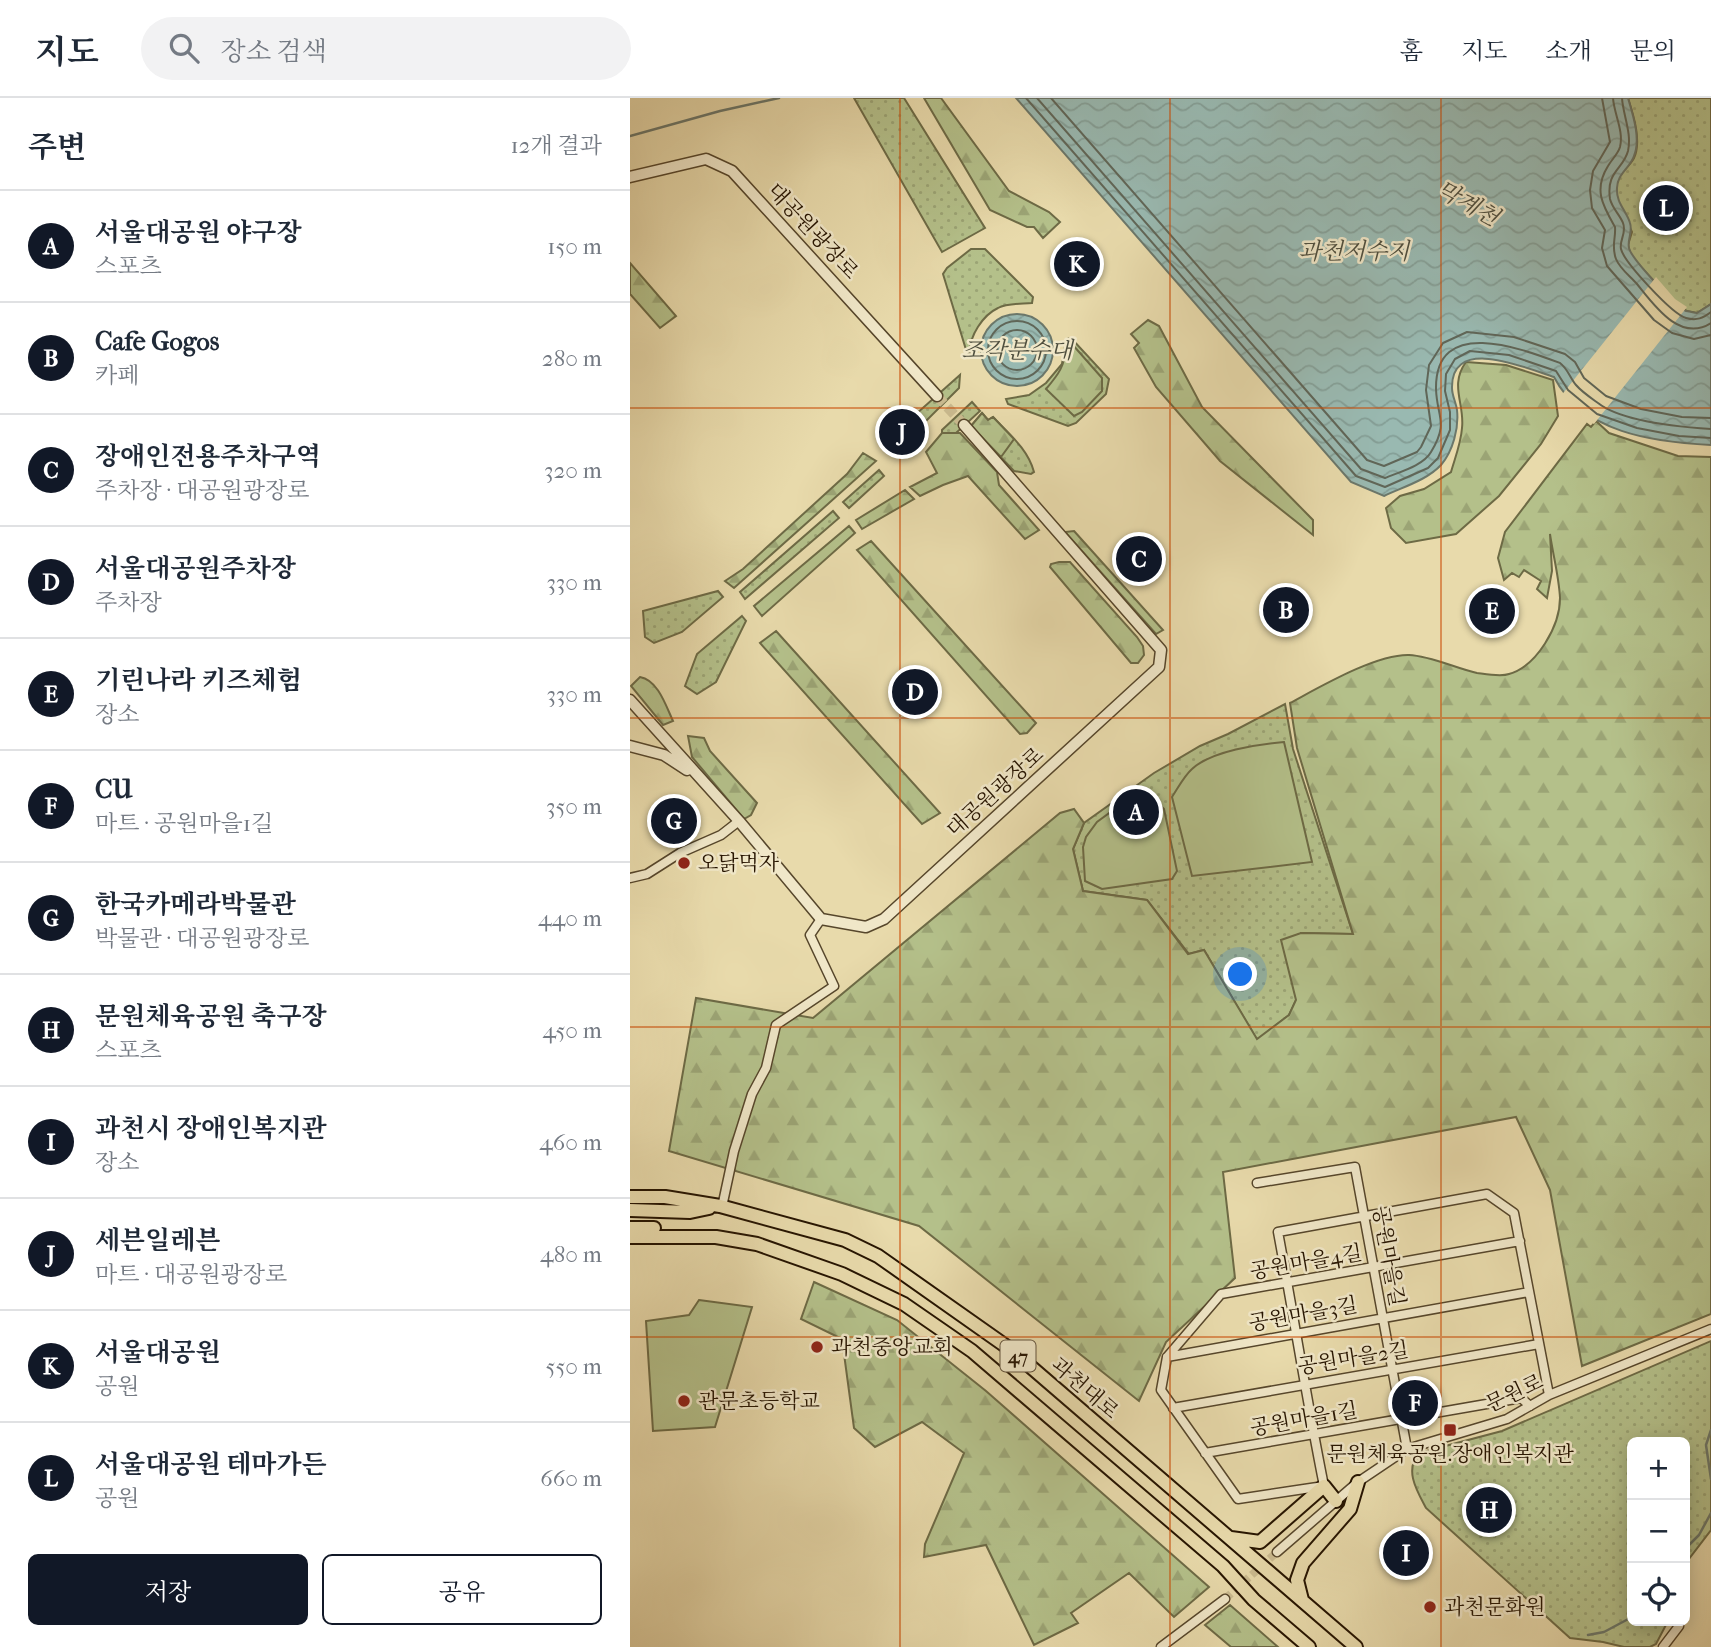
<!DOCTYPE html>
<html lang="ko">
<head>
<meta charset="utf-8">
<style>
  :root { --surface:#fff; --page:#f2f2f3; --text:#1f2937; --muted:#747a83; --line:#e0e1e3; --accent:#111827 }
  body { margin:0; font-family:"IM FELL French Canon","Noto Serif KR",serif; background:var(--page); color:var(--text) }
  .controls { position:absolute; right:21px; bottom:21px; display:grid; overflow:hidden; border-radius:10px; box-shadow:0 4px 18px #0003 }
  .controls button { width:63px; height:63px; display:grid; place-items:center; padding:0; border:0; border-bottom:2px solid var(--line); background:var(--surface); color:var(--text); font:35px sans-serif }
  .you { position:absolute; left:611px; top:877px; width:24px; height:24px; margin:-18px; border:5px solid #fff; border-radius:50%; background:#1a73e8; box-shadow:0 0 0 10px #1a73e833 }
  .badge { display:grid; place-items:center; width:46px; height:46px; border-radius:50%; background:var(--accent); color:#fff; font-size:23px; font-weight:700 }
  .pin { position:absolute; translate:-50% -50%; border:4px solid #fff; box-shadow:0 2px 7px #0006 }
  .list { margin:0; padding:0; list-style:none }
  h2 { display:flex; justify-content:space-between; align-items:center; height:91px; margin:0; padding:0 28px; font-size:30px }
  h2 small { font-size:23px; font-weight:400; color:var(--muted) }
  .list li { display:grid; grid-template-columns:46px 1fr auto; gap:21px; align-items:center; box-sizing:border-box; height:112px; padding:0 28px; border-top:2px solid var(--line) }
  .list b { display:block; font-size:26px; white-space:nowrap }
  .list p { margin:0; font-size:23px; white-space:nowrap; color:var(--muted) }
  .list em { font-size:23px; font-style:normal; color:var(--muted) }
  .actions { display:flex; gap:14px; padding:21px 28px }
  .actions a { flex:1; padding:16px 0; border:2px solid var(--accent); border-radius:10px; text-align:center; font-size:24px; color:var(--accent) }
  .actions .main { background:var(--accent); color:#fff }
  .icon { flex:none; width:38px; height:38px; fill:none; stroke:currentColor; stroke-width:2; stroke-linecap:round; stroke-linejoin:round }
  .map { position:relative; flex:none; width:1081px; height:1549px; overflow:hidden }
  header { display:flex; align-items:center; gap:42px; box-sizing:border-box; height:98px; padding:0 35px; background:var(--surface); border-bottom:2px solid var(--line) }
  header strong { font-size:33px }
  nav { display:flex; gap:38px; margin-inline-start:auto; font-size:24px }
  .search { width:490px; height:63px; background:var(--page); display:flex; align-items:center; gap:18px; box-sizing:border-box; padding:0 24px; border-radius:38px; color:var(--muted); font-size:26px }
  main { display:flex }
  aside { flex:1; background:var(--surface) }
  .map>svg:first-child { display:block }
</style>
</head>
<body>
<header>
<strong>지도</strong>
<div class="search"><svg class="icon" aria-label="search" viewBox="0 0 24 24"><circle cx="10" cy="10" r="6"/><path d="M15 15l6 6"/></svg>장소 검색</div>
<nav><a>홈</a><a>지도</a><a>소개</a><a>문의</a></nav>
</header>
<main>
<aside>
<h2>주변<small>12개 결과</small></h2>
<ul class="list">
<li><span class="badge">A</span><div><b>서울대공원 야구장</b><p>스포츠</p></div><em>150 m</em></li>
<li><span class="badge">B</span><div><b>Cafe Gogos</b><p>카페</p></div><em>280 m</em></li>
<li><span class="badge">C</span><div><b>장애인전용주차구역</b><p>주차장 · 대공원광장로</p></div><em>320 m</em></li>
<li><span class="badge">D</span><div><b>서울대공원주차장</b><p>주차장</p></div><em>330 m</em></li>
<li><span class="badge">E</span><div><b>기린나라 키즈체험</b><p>장소</p></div><em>330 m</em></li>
<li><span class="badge">F</span><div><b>CU</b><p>마트 · 공원마을1길</p></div><em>350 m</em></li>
<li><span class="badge">G</span><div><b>한국카메라박물관</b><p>박물관 · 대공원광장로</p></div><em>440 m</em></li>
<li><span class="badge">H</span><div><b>문원체육공원 축구장</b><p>스포츠</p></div><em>450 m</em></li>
<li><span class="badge">I</span><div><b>과천시 장애인복지관</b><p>장소</p></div><em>460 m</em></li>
<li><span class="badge">J</span><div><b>세븐일레븐</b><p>마트 · 대공원광장로</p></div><em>480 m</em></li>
<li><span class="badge">K</span><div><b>서울대공원</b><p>공원</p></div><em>550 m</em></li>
<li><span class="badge">L</span><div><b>서울대공원 테마가든</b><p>공원</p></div><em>660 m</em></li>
</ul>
<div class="actions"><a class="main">저장</a><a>공유</a></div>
</aside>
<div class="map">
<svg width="1081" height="1549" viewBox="0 0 1081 1549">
  <defs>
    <pattern id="grass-dots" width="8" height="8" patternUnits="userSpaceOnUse" patternTransform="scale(1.75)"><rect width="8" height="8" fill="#b4c08a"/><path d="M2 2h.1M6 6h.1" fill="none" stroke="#9ba475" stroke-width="1.8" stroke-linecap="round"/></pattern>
    <pattern id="forest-firs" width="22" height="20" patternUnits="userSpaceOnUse" patternTransform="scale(1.75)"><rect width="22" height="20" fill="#b4c08a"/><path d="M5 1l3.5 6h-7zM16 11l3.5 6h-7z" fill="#9ba475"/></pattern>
    <pattern id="water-waves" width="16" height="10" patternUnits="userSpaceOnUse" patternTransform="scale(1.75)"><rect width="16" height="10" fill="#99b9b1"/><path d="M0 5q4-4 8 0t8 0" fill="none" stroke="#849e96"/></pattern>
  </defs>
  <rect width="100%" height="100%" fill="#e8daab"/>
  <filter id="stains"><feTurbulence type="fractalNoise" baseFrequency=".00286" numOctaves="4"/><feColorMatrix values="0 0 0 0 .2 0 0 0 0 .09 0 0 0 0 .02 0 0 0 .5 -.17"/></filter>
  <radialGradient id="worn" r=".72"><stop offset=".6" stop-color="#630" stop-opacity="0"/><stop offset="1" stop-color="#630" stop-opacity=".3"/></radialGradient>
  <path fill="url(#grass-dots)" stroke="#6d6a45" stroke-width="2" d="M224 0H274L355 130 312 154Z
    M998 0H1081V206L1067 215 1057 213 1043 204 1001 158 998 147 1002 134C995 119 982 100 988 82 991 73 1000 68 1004 60 1012 43 1003 16 998 0Z
    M341 151H355L403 199 402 205C392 206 377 205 368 210 353 217 339 238 340 255H337L313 176 317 170Z
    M441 240 479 281 476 296 446 325 438 328 378 306 376 301 399 297 416 285 432 266 436 241Z
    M330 277 329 290 293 326 283 331 277 324Z
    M342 304 350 313 326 335H312V332Z
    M352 315 358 322 363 319C379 336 398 351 404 374L401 376 384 373 341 328Z
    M249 372 254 378 219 410 213 404Z
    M203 413 209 420 115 501 110 494Z
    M88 493 93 499 52 534 24 545 15 539 13 513Z
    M112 518 116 523 86 584 67 596 55 588 67 556Z
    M655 606 663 651 723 836 671 835 666 902 659 917 627 942 574 852 559 856 517 802 453 793 443 751 454 725 524 675 570 648 598 636Z
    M1081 1243V1432L1055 1466V1344H1002V1523H1038L1026 1546 1020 1549H994L973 1544 940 1540 796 1410C787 1393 774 1372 789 1355L872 1333Z"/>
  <path fill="url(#forest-firs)" stroke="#6d6a45" stroke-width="2" d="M294 0H311L379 93 419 114 430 124 413 140 404 129H397L360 112Z
    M0 165 46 218 30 230 0 196Z
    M518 222 529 228 572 309 683 422V437L590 363 526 289 504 250 509 245 501 236Z
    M442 246 472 280V293L452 314 444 318 416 291C428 277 436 267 435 248Z
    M836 264 876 267 923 282 928 318 911 346 869 398 826 436 776 445 761 430 756 410 770 398 794 391 821 374C825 360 831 345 832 330 835 306 819 287 836 264Z
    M352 315 358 322 363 319 384 341 371 359 341 328Z
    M966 323 979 335 1048 358 1081 359V1216L952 1268 920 1092 886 1019 593 1074 605 1180 536 1244 509 1303 289 1128 39 1053 66 900 183 920 430 715 444 711 454 725 443 751 453 793 517 802 558 856 574 852 627 941 659 917 666 902 651 842 671 835 723 836 667 650 660 605C690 589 746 556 779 557 801 558 825 570 847 575 855 576 871 579 879 576 907 568 930 528 930 500 929 479 923 457 920 436L922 473 917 500 907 491 911 483 894 472 889 479 882 475 874 482 868 460 875 434 957 326 961 329Z
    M312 335H330L367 374 369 387 409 432 395 441 338 378 313 387 290 398 280 389 307 375 296 354Z
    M233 355 246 363 104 490 95 483 113 471 217 376Z
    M275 392 284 401 232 431 226 422Z
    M219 428 225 435 132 518 124 508Z
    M444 433 533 532 526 536 435 434Z
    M241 443 406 625 397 635 390 636 227 452Z
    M429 464H440L507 539 513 548 514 557 508 565H501L420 469 421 466Z
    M146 533 310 715 292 726 130 545Z
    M10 579C28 582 36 608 43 623L33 627 1 588Z
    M58 638 74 640 80 653 127 705 121 717 114 721 62 659Z
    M184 1184 267 1222 356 1293 579 1489 544 1519 499 1475 441 1515 448 1525 404 1547 356 1447 294 1459 295 1446 334 1355 292 1324 245 1349 224 1330 212 1241 171 1221Z
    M600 1507 648 1549H601L575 1527Z"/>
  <path fill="#b4c08a" stroke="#6d6a45" stroke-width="2" d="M654 644 682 764 562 778 542 699C548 690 554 678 562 671 581 653 629 646 654 644Z
    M515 698 523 700 534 711 547 773 542 781 472 791 455 783 453 749 456 739 467 724 497 702Z
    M69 1202 122 1209 85 1329 23 1333 16 1223 59 1217Z"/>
  <path fill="url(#water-waves)" stroke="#6b776a" stroke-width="2" d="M386 0H998C1003 17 1011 41 1004 58 1000 70 987 76 987 90 986 105 996 112 1000 125 1003 134 997 142 999 150 1001 160 1046 209 1056 213 1057 213 1066 215 1067 215L1081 206V347C1023 344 953 335 924 279 896 270 821 237 822 290 822 298 826 304 827 312 829 330 823 353 811 367 797 382 773 389 754 398L721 384Z
    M351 252a36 36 0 1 1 72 0a36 36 0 1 1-72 0Z"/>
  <path fill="#e8daab" d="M1026 179 1045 201 1057 209 964 326 962 325 930 299Z"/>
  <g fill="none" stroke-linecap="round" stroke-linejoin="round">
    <path stroke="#606658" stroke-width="2" d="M396 0 726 378 755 389 798 370 808 360 820 332V314L815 293 816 276 825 261 840 253 879 257 926 273 938 292 967 316 1007 330 1049 338 1081 340
      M407 0 731 371 755 380C769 374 793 368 801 354 819 324 807 320 806 291 805 218 890 250 930 265 938 271 940 280 946 287 952 294 961 300 968 305 992 324 1050 329 1081 331
      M421 0 737 362 754 368 787 354 791 349 801 328 796 292 799 267 813 245 837 234 884 239 935 256 945 264 954 280 976 298 1011 311 1052 319 1081 320
      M972 0 980 44 963 73 960 92 962 110 975 132 972 150 977 168 1024 222 1042 235 1064 241 1081 237
      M983 0C984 16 994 33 990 49 988 56 982 61 978 68 963 92 973 108 985 129 986 141 981 148 986 161 990 171 1000 178 1007 186 1024 207 1050 245 1081 225
      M992 0C993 17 1002 35 998 53 993 72 976 73 980 101 982 110 990 117 993 125 997 135 989 142 991 151 994 164 1042 216 1056 220 1067 223 1073 220 1081 214
      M358 252a29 29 0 1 1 58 0a29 29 0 1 1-58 0Z
      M367 252a20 20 0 1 1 40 0a20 20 0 1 1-40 0Z"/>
    <path stroke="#6b776a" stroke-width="2.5" d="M0 38 90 13 149 0
      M1081 1332 1076 1347 1081 1381
      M1055 1451 1069 1437 1081 1415
      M958 1537 974 1534 1002 1519"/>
    <path stroke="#cbbc91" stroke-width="8" stroke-dasharray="8 4" stroke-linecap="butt" d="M595 1501 647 1454"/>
    <path stroke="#cbbc91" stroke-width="10" stroke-dasharray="10 5" stroke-linecap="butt" d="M307 298 334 327"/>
    <defs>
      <path id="minor" d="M0 780 17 776 50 755 91 737 109 723
        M627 1085 725 1069 777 1351
        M92 1109 104 1053 122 996 136 970 146 927 204 888 180 837 191 821
        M890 1143 591 1196 537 1259 531 1292 608 1401 694 1388C677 1304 664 1219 648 1134L857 1096 884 1115C896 1176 907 1236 919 1297
        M537 1259 899 1194
        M543 1310 909 1246
        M575 1355 891 1300 900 1308
        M647 1454 728 1384 777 1351 877 1321 919 1297 1081 1231
        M531 1549 595 1501
        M1033 1549 1049 1528"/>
      <path id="tertiary" d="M0 79 76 61 102 73 307 298
        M0 602 109 723 191 821 236 829 254 821 529 569 531 552 334 327
        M0 648 34 657 57 672"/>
      <path id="trunk" d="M0 1099H35L90 1108 215 1142 248 1158 380 1251 726 1549
        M0 1112 60 1114 79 1110
        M0 1130H24
        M0 1139H86L127 1146 212 1176 274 1206 342 1253 593 1468 624 1502 679 1549
        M601 1440 630 1444 694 1388 706 1403
        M672 1502 667 1482 673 1465 720 1411 728 1384"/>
    </defs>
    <use href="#minor" stroke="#56462b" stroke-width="11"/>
    <use href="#tertiary" stroke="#56462b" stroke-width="13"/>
    <use href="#trunk" stroke="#261400" stroke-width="16"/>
    <use href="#minor" stroke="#f0e7c8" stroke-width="8"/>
    <use href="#tertiary" stroke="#f0e7c8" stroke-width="10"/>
    <use href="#trunk" stroke="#e8daab" stroke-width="12"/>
  </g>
  <path fill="none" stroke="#cb4f0a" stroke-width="2" stroke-opacity="0.55" d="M270 0V1549M540 0V1549M811 0V1549M0 310H1081M0 620H1081M0 929H1081M0 1239H1081"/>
  <g fill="#8f2418" stroke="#f0e7c8" stroke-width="2.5">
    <circle cx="54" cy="765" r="7"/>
    <circle cx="187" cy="1249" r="7"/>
    <circle cx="54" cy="1303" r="7"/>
    <rect x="813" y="1325" width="14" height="14" rx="3.5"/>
    <circle cx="800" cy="1509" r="7"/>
  </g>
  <g text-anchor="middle" stroke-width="5" stroke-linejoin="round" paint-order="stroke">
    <rect fill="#f0e7c8" stroke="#63533c" stroke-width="2" x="370.5" y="1242.5" width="35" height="31" rx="5"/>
    <g font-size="19" font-weight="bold" fill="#261400">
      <text x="388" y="1265">47</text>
    </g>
    <g font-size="21" fill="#261400" stroke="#f0e7c8">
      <text transform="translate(183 133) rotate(47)" y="7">대공원광장로</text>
      <text transform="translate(365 694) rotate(-42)" y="7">대공원광장로</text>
      <text transform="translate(759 1158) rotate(80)" y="7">공원마을길</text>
      <text transform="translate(676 1164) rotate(-10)" y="7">공원마을4길</text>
      <text transform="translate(673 1216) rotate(-10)" y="7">공원마을3길</text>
      <text transform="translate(723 1260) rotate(-9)" y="7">공원마을2길</text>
      <text transform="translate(455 1290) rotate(41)" y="7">과천대로</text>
      <text transform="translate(884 1295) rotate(-25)" y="7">문원로</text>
      <text transform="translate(674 1321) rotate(-10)" y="7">공원마을1길</text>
    </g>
    <g font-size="21" fill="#261400" stroke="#f0e7c8" text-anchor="start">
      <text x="68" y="772">오닭먹자</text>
      <text x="201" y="1256">과천중앙교회</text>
      <text x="68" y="1310">관문초등학교</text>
      <text x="820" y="1363" text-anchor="middle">문원체육공원.장애인복지관</text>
      <text x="814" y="1516">과천문화원</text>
    </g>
    <g font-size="23" font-style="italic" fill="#4e4e3e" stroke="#f0e7c8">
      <text transform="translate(838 105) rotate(29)" y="8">막계천</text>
      <text x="724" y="161">과천저수지</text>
      <text x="387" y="260">조각분수대</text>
    </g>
  </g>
  <rect width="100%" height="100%" filter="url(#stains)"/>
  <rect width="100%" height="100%" fill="url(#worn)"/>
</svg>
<div class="controls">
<button>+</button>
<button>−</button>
<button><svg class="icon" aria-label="locate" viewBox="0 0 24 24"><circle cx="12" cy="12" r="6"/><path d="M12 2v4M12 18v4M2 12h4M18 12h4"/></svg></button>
</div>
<div class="you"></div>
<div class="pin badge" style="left:506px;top:714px">A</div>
<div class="pin badge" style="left:656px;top:512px">B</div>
<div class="pin badge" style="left:509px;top:461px">C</div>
<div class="pin badge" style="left:285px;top:594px">D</div>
<div class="pin badge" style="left:862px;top:513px">E</div>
<div class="pin badge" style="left:785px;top:1305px">F</div>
<div class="pin badge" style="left:44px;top:723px">G</div>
<div class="pin badge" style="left:859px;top:1412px">H</div>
<div class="pin badge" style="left:776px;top:1455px">I</div>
<div class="pin badge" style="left:272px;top:334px">J</div>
<div class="pin badge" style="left:447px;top:166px">K</div>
<div class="pin badge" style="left:1036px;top:110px">L</div>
</div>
</main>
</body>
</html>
